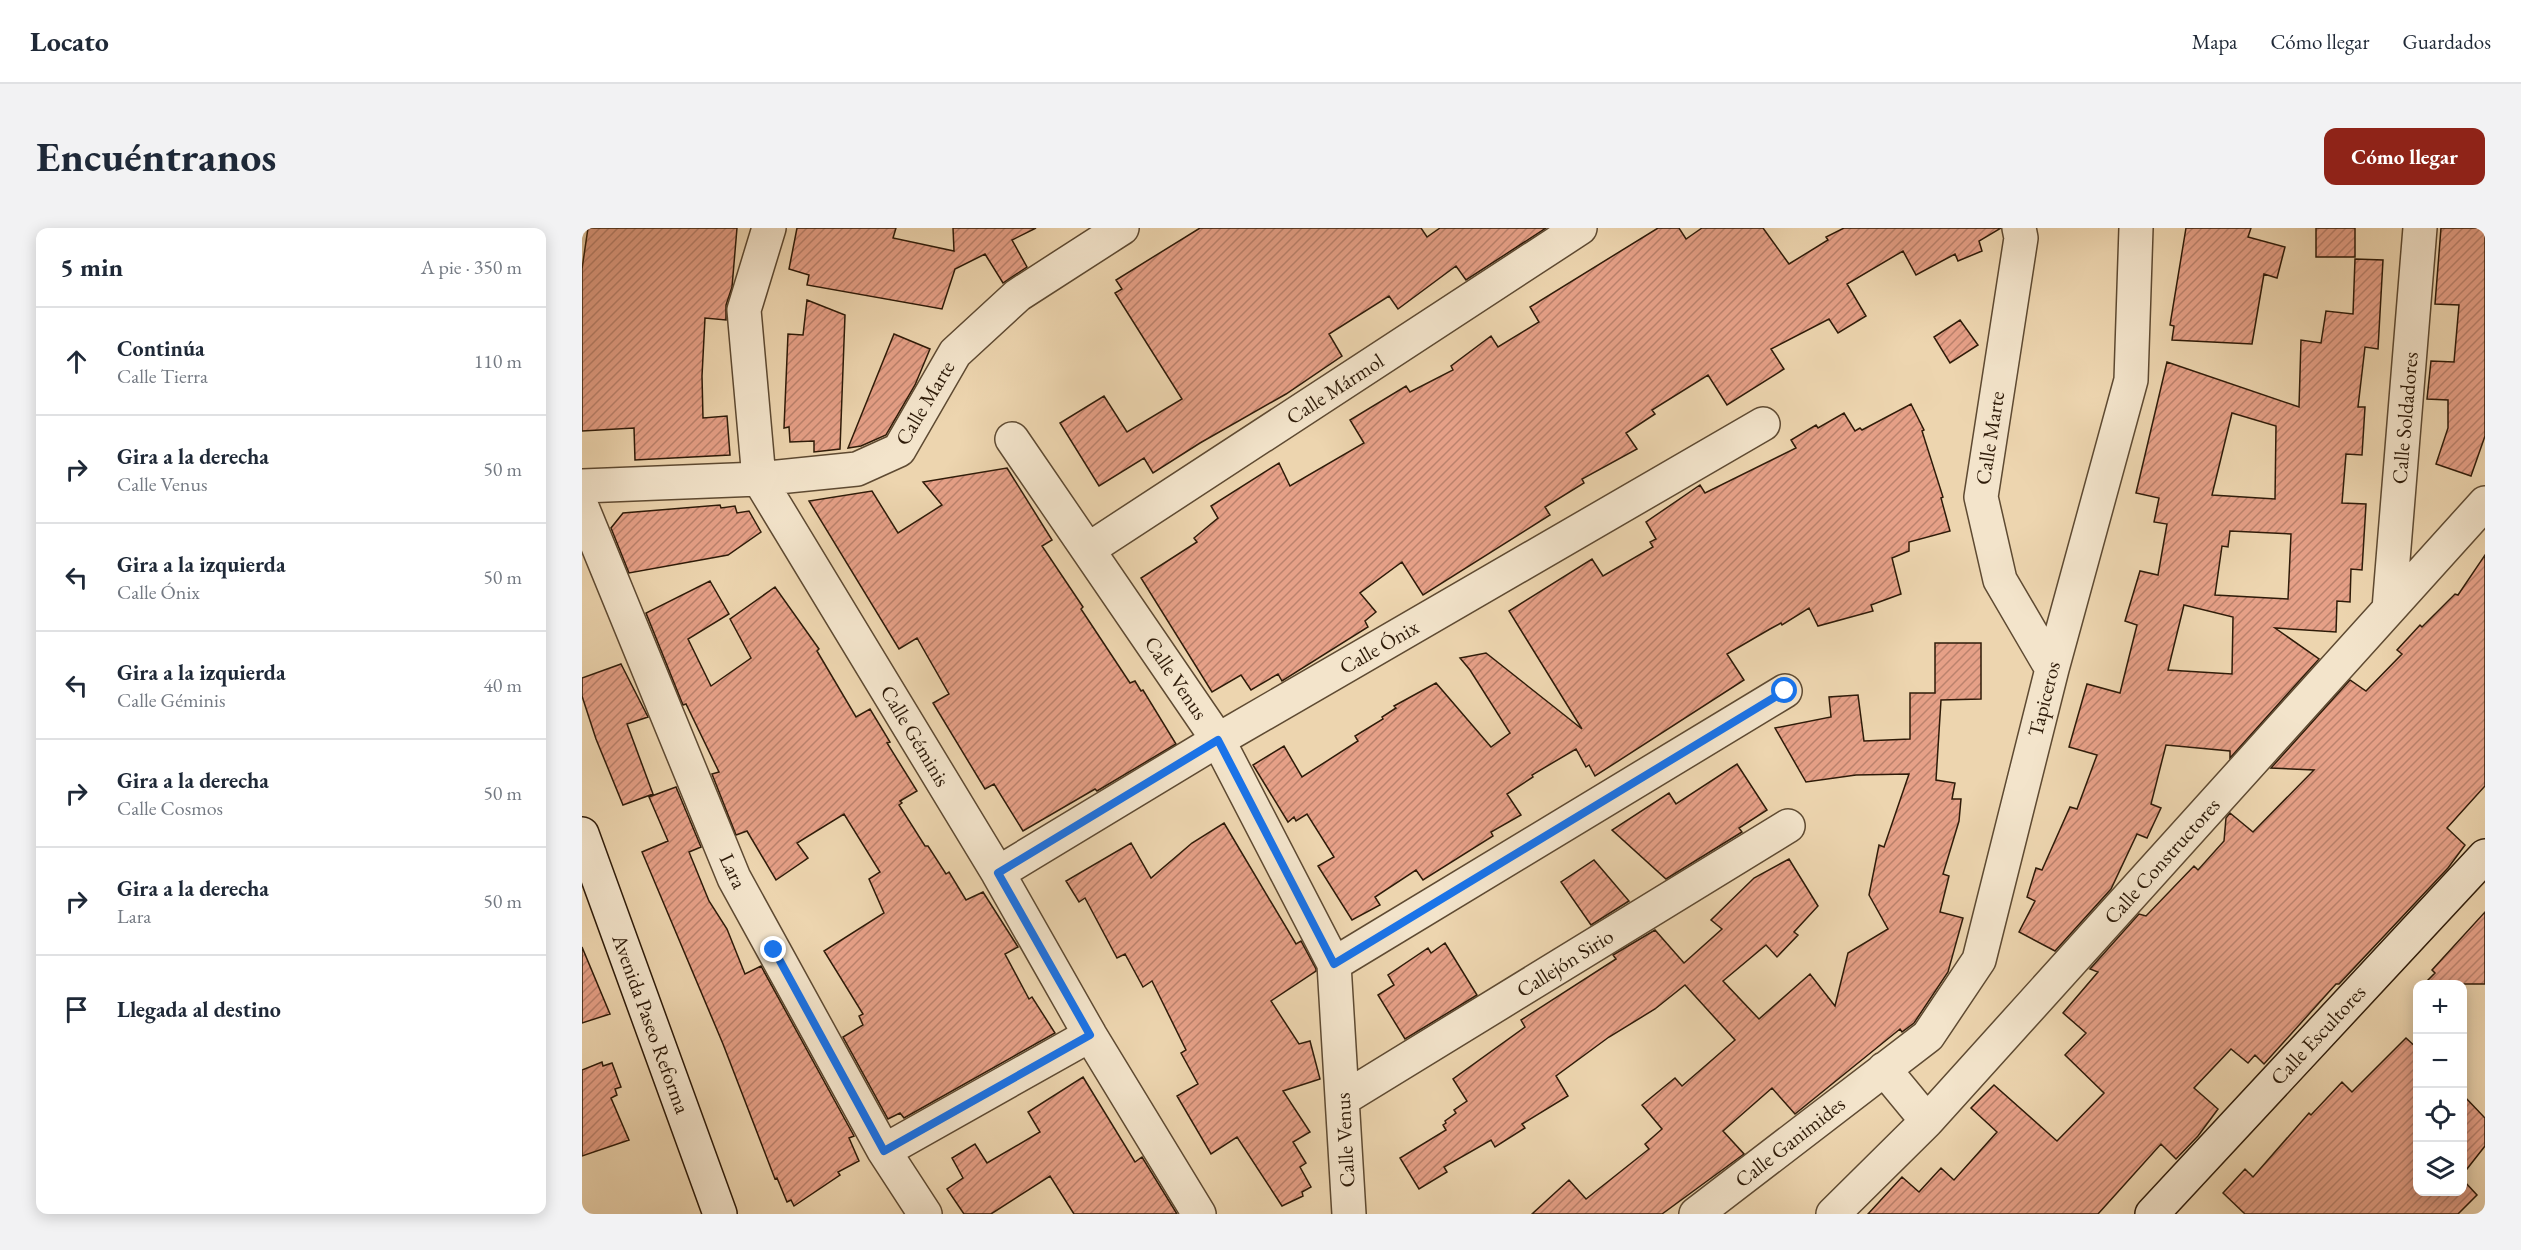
<!DOCTYPE html>
<html lang="es">
<head>
<meta charset="utf-8">
<style>
  :root { --surface:#fff; --page:#f2f2f3; --text:#1f2937; --muted:#747a83; --line:#e0e1e3; --accent:#8f2418 }
  body { margin:0; font-family:"EB Garamond",serif; background:var(--page); color:var(--text) }
  .controls { position:absolute; right:18px; bottom:18px; display:grid; overflow:hidden; border-radius:12px; box-shadow:0 3px 15px #0003 }
  .controls button { width:54px; height:54px; display:grid; place-items:center; padding:0; border:0; border-bottom:2px solid var(--line); background:var(--surface); color:var(--text); font:30px sans-serif }
  .stop { position:absolute; width:18px; height:18px; margin:-14px; border:4px solid #1a73e8; border-radius:50%; background:#fff }
  .stop.end { background:#1a73e8; border-color:#fff; box-shadow:0 2px 6px #0008 }
  .list { margin:0; padding:0; list-style:none }
  h2 { display:flex; justify-content:space-between; align-items:center; height:78px; margin:0; padding:0 24px; font-size:26px }
  h2 small { font-size:20px; font-weight:400; color:var(--muted) }
  .list li { display:grid; grid-template-columns:39px 1fr auto; gap:18px; align-items:center; box-sizing:border-box; height:108px; padding:0 24px; border-top:2px solid var(--line) }
  .list b { display:block; font-size:22px; white-space:nowrap }
  .list p { margin:0; font-size:20px; white-space:nowrap; color:var(--muted) }
  .list em { font-size:20px; font-style:normal; color:var(--muted) }
  .icon { flex:none; width:33px; height:33px; fill:none; stroke:currentColor; stroke-width:2; stroke-linecap:round; stroke-linejoin:round }
  .map { position:relative; flex:none; width:1903px; height:986px; overflow:hidden; border-radius:12px }
  header { display:flex; align-items:center; gap:36px; box-sizing:border-box; height:84px; padding:0 30px; background:var(--surface); border-bottom:2px solid var(--line) }
  header strong { font-size:28px }
  nav { display:flex; gap:33px; margin-inline-start:auto; font-size:21px }
  .intro { display:flex; align-items:center; justify-content:space-between; box-sizing:border-box; height:144px; padding:0 36px }
  h1 { margin:0; font-size:42px }
  .button { padding:15px 27px; border-radius:12px; background:var(--accent); color:#fff; font-size:21px; font-weight:700 }
  main { display:flex; gap:36px; padding:0 36px }
  aside { flex:1; background:var(--surface); border-radius:12px; box-shadow:0 3px 15px #0003 }
  .map>svg:first-child { display:block }
</style>
</head>
<body>
<header>
<strong>Locato</strong>
<nav><a>Mapa</a><a>Cómo llegar</a><a>Guardados</a></nav>
</header>
<div class="intro"><h1>Encuéntranos</h1><a class="button">Cómo llegar</a></div>
<main>
<aside>
<h2>5 min<small>A pie · 350 m</small></h2>
<ul class="list">
<li><svg class="icon" aria-label="ahead" viewBox="0 0 24 24"><path d="M12 20V5M6 11l6-6 6 6"/></svg><div><b>Continúa</b><p>Calle Tierra</p></div><em>110 m</em></li>
<li><svg class="icon" aria-label="right" viewBox="0 0 24 24"><path d="M7 20v-9h11M14 6l5 5-5 5"/></svg><div><b>Gira a la derecha</b><p>Calle Venus</p></div><em>50 m</em></li>
<li><svg class="icon" aria-label="left" viewBox="0 0 24 24"><path d="M17 20v-9H6M10 6l-5 5 5 5"/></svg><div><b>Gira a la izquierda</b><p>Calle Ónix</p></div><em>50 m</em></li>
<li><svg class="icon" aria-label="left" viewBox="0 0 24 24"><path d="M17 20v-9H6M10 6l-5 5 5 5"/></svg><div><b>Gira a la izquierda</b><p>Calle Géminis</p></div><em>40 m</em></li>
<li><svg class="icon" aria-label="right" viewBox="0 0 24 24"><path d="M7 20v-9h11M14 6l5 5-5 5"/></svg><div><b>Gira a la derecha</b><p>Calle Cosmos</p></div><em>50 m</em></li>
<li><svg class="icon" aria-label="right" viewBox="0 0 24 24"><path d="M7 20v-9h11M14 6l5 5-5 5"/></svg><div><b>Gira a la derecha</b><p>Lara</p></div><em>50 m</em></li>
<li><svg class="icon" aria-label="arrive" viewBox="0 0 24 24"><path d="M6 21V4h12l-3 4 3 4H6"/></svg><div><b>Llegada al destino</b></div></li>
</ul>
</aside>
<div class="map">
<svg width="1903" height="986" viewBox="0 0 1903 986">
  <defs>
    <pattern id="building-hatch" width="6" height="6" patternUnits="userSpaceOnUse" patternTransform="scale(1.5)"><rect width="6" height="6" fill="#e6a087"/><path d="M-1 1l2-2M0 6l6-6M5 7l2-2" fill="none" stroke="#bb826d"/></pattern>
  </defs>
  <rect width="100%" height="100%" fill="#edd5af"/>
  <filter id="stains"><feTurbulence type="fractalNoise" baseFrequency=".00333" numOctaves="4"/><feColorMatrix values="0 0 0 0 .2 0 0 0 0 .09 0 0 0 0 .02 0 0 0 .5 -.17"/></filter>
  <radialGradient id="worn" r=".72"><stop offset=".6" stop-color="#630" stop-opacity="0"/><stop offset="1" stop-color="#630" stop-opacity=".3"/></radialGradient>
  <path fill="url(#building-hatch)" stroke="#2e1b09" stroke-width="1.5" fill-rule="evenodd" d="M6 0H155L150 59 144 77V92L123 90 120 148 121 190 145 188 148 227 53 232 52 200 0 203V41Z
    M215 0H314L311 10 372 23 371 0H454L430 12 445 39 421 55 403 26 373 41 360 81 225 57 227 47 207 41Z
    M618 0H839L845 9 858 0H964L884 52 874 38 816 81 807 68 747 106 760 128 704 166 618 215 571 245 562 230 517 258 478 195 522 168 545 204 600 171 533 65 540 61 534 52Z
    M1076 0H1097L1104 11 1120 0H1181L1207 36 1246 12 1244 9 1262 0H1419L1397 13 1400 23 1376 33 1373 26 1334 47 1321 23 1265 56 1284 88 1256 105 1247 91 1189 121 1202 141 1145 177 1126 147 1070 182 1073 186 1044 205 1055 221 1000 251 1002 255 963 279 968 287 841 367 820 334 778 365 794 384 783 393 786 399 700 453 696 446 669 462 659 447 630 464 559 350 615 314 612 310 636 290 629 278 697 235 708 258 782 215 768 192 824 158 828 164 871 142 869 138 909 108 916 119 957 94 948 79Z
    M1604 0H1669L1666 9 1703 19 1695 50 1682 46 1670 116 1590 112 1592 98 1588 97Z
    M1734 0H1773V29H1734Z
    M1859 0H1903V208L1889 248 1854 236 1866 200V172L1845 171 1849 133 1872 134 1877 77 1853 76Z
    M1773 31 1801 32 1796 121 1783 119 1776 179H1783L1780 227 1764 226 1760 275 1784 276 1780 342 1769 341 1768 374 1755 373 1754 404 1693 400 1737 431 1648 530V523L1584 517 1569 576 1579 580 1565 610 1555 606 1529 661 1473 723 1437 704 1453 673 1445 669 1454 640 1460 642 1488 579 1495 581 1515 527 1487 519 1505 456 1538 465 1555 397 1543 393 1558 343 1576 347 1585 296 1572 294 1577 270 1554 265 1585 134 1717 179 1719 112 1739 115 1744 83 1771 86ZM1650 185 1694 198 1693 271 1630 267ZM1648 303 1709 306 1706 371 1633 367 1640 318 1646 319ZM1602 377 1651 389 1650 446 1586 442Z
    M225 72 263 87 258 221 232 224V213L208 214 207 199 202 200 206 106 221 107Z
    M1378 92 1396 117 1368 135 1352 109Z
    M312 106 348 121 333 157 304 207 279 218 266 220Z
    M1329 176 1342 202 1340 203 1361 269 1359 270 1368 303 1327 314V323L1310 330 1319 366 1289 377 1291 383 1236 398 1227 380 1200 397 1199 395 1188 401 1145 426 1162 452 1013 548 1007 537 1004 539 994 521 950 547 951 549 925 566 939 587 909 604 911 608 841 652 834 642 793 669 798 677 770 692 736 638 752 629 725 586 714 593 712 589 706 594 671 537 702 518 720 549 776 513 773 508 801 491 800 489 814 480 812 478 854 455 909 519 928 505 888 442 878 430 904 425 1000 501 927 383 1010 331 1021 348 1071 319 1068 314 1074 311 1064 294 1118 257 1123 265 1214 220 1209 212 1234 197 1236 200 1262 185 1273 203 1278 200 1280 202Z
    M425 240 470 312 460 318 501 379 499 381 548 455 553 453 559 463 561 462 594 516 515 563 513 561 441 603 412 556 403 561 351 475 367 466 335 410 317 421 227 273 290 263 316 305 360 277 341 254Z
    M138 277 139 280 153 278 155 285 167 283 179 304 146 327 47 345 29 300 41 285Z
    M1903 327V558L1865 600 1883 617 1866 640 1757 756H1754L1682 836 1673 827 1666 835 1649 821 1612 860 1636 881 1616 908 1594 931 1579 916 1516 986H1286L1320 949 1337 964 1359 940 1372 952 1415 904 1389 880 1412 857 1475 913 1522 865 1483 827 1504 805 1481 785 1516 744 1508 741 1557 686 1564 688 1612 638 1616 642 1642 613 1644 590 1648 585 1671 604 1732 542 1689 540 1768 452 1784 463 1820 426 1815 422 1838 397 1840 399 1873 366 1876 367Z
    M128 353 147 386 106 411 129 458 169 430 148 391 193 359 237 421 235 423 274 489 288 481 308 514 305 515 335 563 318 573 320 575 317 577 343 618H346L364 646 367 644 384 672 401 664 436 719 423 726 447 771 450 769 473 805 322 890 318 885 306 891 261 809 281 797 277 788 281 786 242 723 302 685 287 651 298 644 262 586 215 615 226 630 194 652 165 603 154 607 130 546 137 544 104 476 101 477 64 385Z
    M1353 415H1399V471L1359 472 1354 552 1373 555 1370 571H1379L1377 593 1361 646 1367 648 1358 684 1381 690 1366 744 1332 795 1320 804 1318 801 1213 886 1190 860 1141 903 1162 926 1080 986H950L987 952 1004 971 1067 921 1063 916 1080 901 1060 877 1093 850 1100 858 1153 812 1103 757 1073 781 1027 809 974 848 986 868 940 896 943 900 913 919 909 912 862 939 865 944 837 961 818 930 864 902 861 897 864 895 863 893 874 885 872 882 885 873 871 851 943 799 939 792 1034 731 1031 727 1073 702 1102 735 1140 701 1129 692 1172 650 1207 631 1236 678 1212 704 1216 707 1195 729 1184 717 1141 753 1177 791 1228 746 1253 778 1266 725 1306 701 1287 667 1297 617 1302 619 1327 546 1274 547 1224 554 1193 500 1249 489 1247 469 1276 467 1282 513 1328 511V465H1353Z
    M39 436 66 489 45 496 71 566 41 577 14 511 0 468V450Z
    M1155 536 1185 582 1157 600 1160 604 1084 651 1030 602 1087 565 1094 576Z
    M94 559 119 619 107 624 127 673 145 701 163 746 179 738 272 908 267 910 277 933 256 944 258 947 212 978 209 972 205 974 195 950 193 951 141 816 60 624 86 613 67 569Z
    M642 595 714 716 719 713 734 741V743L689 773 717 816 728 813 738 851 701 863 728 904 711 914 724 935 718 939 729 959 720 964 721 968 700 978 655 909 629 926 595 868 616 856 599 825 604 822 570 753 561 759 543 726 535 730 503 670 497 674 484 653 549 615 569 650 610 615Z
    M1012 632 1047 673 1009 697 979 654Z
    M1903 684V756H1842L1853 745 1850 742Z
    M863 715 895 767 823 811 796 767 812 757 806 747 846 720 849 725Z
    M0 719 28 786 0 795Z
    M1824 810 1836 821V963H1881V952L1895 967 1876 986H1663L1641 965 1663 941 1671 949 1727 885 1729 887 1760 854 1770 864Z
    M20 834 21 838 30 835 39 859 33 861 35 867 29 870 47 912 0 928V842Z
    M501 849 553 934 560 929 595 986H492L468 948 409 986H382L365 961 381 950 370 930 393 916 405 935 458 904 446 884Z
    M1881 867 1903 890V918L1881 946Z"/>
  <g fill="none" stroke-linecap="round" stroke-linejoin="round">
    <defs>
      <path id="street" d="M187 0 162 82 177 251 416 645 508 807 617 986
        M1437 0 1439 10 1399 269 1418 352 1470 441
        M430 211 636 512 752 736 767 986
        M0 258 177 251 275 241 317 222 373 125 436 67 540 0
        M0 279 152 650 302 923 343 986
        M507 321 998 0
        M1807 381 1838 0
        M416 645 636 512 1181 196
        M752 736 1203 463
        M1302 841 1345 893
        M761 871 1206 598
        M302 923 508 807
        M1114 986 1346 808 1397 732 1470 441 1549 152 1554 0
        M1251 986 1345 893 1903 275"/>
      <path id="secondary" d="M0 606 138 986
        M1570 986 1903 628"/>
    </defs>
    <use href="#street" stroke="#5e4a32" stroke-width="36"/>
    <use href="#secondary" stroke="#2e1b09" stroke-width="36"/>
    <use href="#street" stroke="#f3e4cb" stroke-width="33"/>
    <use href="#secondary" stroke="#f3e4cb" stroke-width="33"/>
  </g>
  <g fill="none" stroke-linecap="round" stroke-linejoin="round">
    <path stroke="#1a73e8" stroke-width="8" d="M192 722 302 923 508 807 416 645 636 512 752 736 1203 463"/>
  </g>
  <g text-anchor="middle" stroke-width="4.5" stroke-linejoin="round" paint-order="stroke">
    <g font-size="21" fill="#2e1b09" stroke="#f3e4cb">
      <text transform="translate(753 161) rotate(-33)" y="7">Calle Mármol</text>
      <text transform="translate(343 175) rotate(-59)" y="7">Calle Marte</text>
      <text transform="translate(1823 190) rotate(-85)" y="7">Calle Soldadores</text>
      <text transform="translate(1408 210) rotate(-81)" y="7">Calle Marte</text>
      <text transform="translate(797 419) rotate(-30)" y="7">Calle Ónix</text>
      <text transform="translate(594 450) rotate(56)" y="7">Calle Venus</text>
      <text transform="translate(1462 471) rotate(-76)" y="7">Tapiceros</text>
      <text transform="translate(333 508) rotate(59)" y="7">Calle Géminis</text>
      <text transform="translate(1580 633) rotate(-48)" y="7">Calle Constructores</text>
      <text transform="translate(151 643) rotate(65)" y="7">Lara</text>
      <text transform="translate(983 735) rotate(-32)" y="7">Callejón Sirio</text>
      <text transform="translate(69 796) rotate(70)" y="7">Avenida Paseo Reforma</text>
      <text transform="translate(1736 807) rotate(-47)" y="7">Calle Escultores</text>
      <text transform="translate(763 912) rotate(-93)" y="7">Calle Venus</text>
      <text transform="translate(1208 914) rotate(-38)" y="7">Calle Ganimides</text>
    </g>
  </g>
  <rect width="100%" height="100%" filter="url(#stains)"/>
  <rect width="100%" height="100%" fill="url(#worn)"/>
</svg>
<div class="controls">
<button>+</button>
<button>−</button>
<button><svg class="icon" aria-label="locate" viewBox="0 0 24 24"><circle cx="12" cy="12" r="6"/><path d="M12 2v4M12 18v4M2 12h4M18 12h4"/></svg></button>
<button><svg class="icon" aria-label="layers" viewBox="0 0 24 24"><path d="M12 4l9 5-9 5-9-5zM3 14l9 5 9-5"/></svg></button>
</div>
<div class="stop" style="left:1203px;top:463px"></div>
<div class="stop end" style="left:192px;top:722px"></div>
</div>
</main>
</body>
</html>
